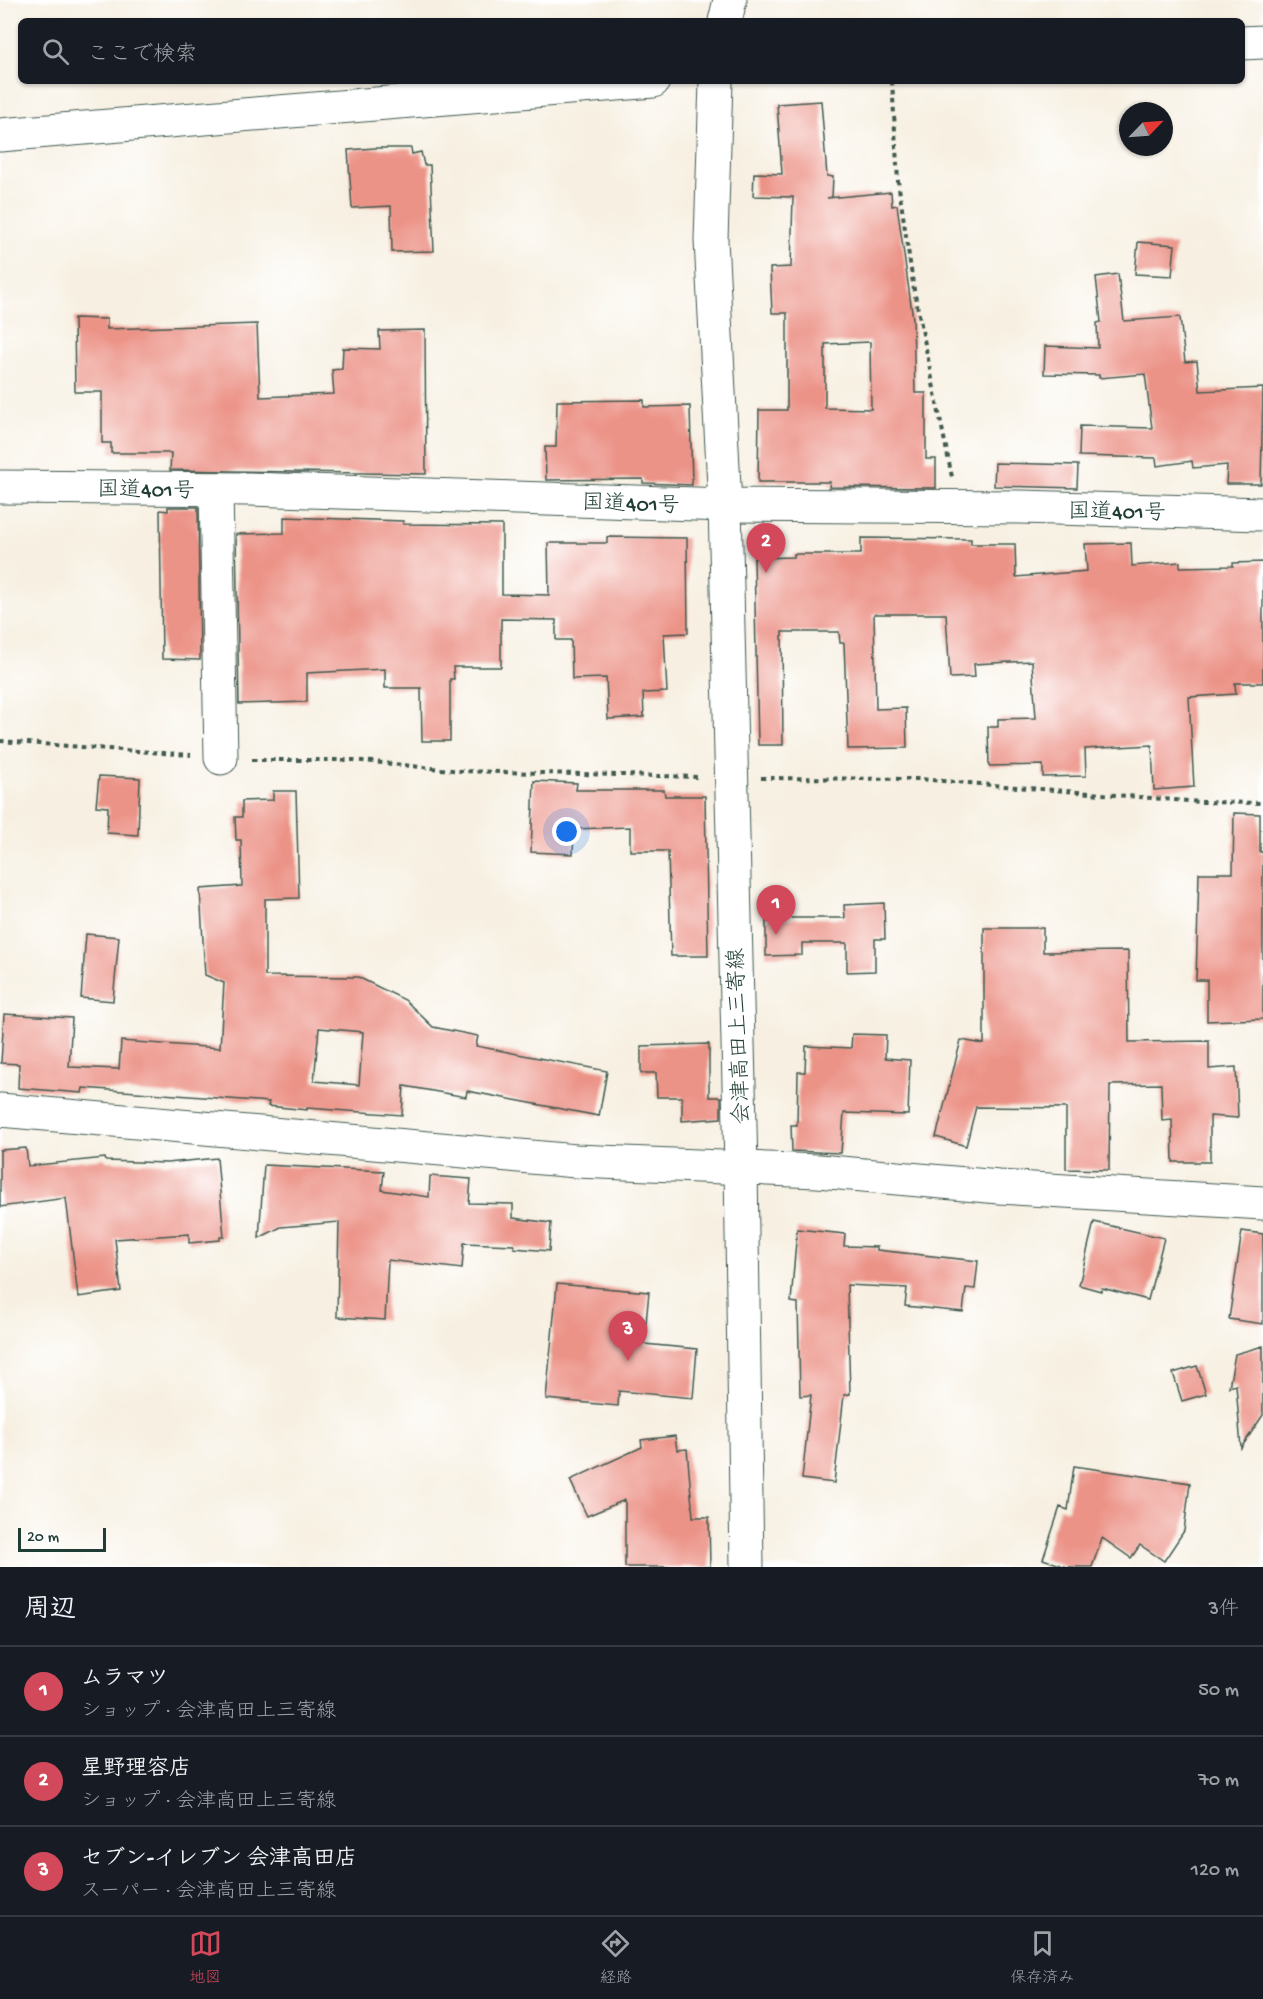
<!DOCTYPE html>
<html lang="ja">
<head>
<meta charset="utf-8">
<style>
  :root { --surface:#171b24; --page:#20242c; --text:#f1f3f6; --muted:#9ea1a6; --line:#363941; --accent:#d1495b }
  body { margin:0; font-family:"Gochi Hand","Klee One",sans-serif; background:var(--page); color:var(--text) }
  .compass { position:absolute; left:1119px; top:102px; width:54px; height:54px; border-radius:50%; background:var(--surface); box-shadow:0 2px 4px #0004; rotate:65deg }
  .scale { position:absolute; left:18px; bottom:15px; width:88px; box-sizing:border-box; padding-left:6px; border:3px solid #1f3d34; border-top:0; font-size:16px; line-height:21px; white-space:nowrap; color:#1f3d34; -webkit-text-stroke:4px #fff; paint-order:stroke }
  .you { position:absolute; left:567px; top:832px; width:21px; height:21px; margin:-15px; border:4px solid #fff; border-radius:50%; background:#1a73e8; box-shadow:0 0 0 9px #1a73e833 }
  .badge { display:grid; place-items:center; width:39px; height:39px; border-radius:50%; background:var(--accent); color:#fff; font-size:20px; font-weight:700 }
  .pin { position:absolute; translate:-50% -50px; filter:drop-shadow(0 2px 3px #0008) }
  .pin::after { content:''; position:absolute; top:32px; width:21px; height:18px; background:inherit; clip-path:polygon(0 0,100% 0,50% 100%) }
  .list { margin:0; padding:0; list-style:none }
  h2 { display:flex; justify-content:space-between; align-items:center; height:78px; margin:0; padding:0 24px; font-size:26px }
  h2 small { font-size:20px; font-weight:400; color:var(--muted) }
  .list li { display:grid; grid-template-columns:39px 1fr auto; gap:18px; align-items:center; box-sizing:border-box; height:90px; padding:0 24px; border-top:2px solid var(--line) }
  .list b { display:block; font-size:22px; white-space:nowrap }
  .list p { margin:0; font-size:20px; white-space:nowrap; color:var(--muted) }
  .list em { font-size:20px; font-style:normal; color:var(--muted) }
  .icon { flex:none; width:33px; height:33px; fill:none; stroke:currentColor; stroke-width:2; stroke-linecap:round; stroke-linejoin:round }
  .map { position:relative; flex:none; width:1263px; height:1567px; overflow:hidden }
  .search { position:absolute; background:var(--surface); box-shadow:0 2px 4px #0004; left:18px; right:18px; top:18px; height:66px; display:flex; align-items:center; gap:15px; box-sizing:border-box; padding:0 21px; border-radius:9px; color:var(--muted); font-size:22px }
  .sheet { height:348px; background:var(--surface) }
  nav { display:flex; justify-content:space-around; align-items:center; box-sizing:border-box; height:84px; border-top:2px solid var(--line); background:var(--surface); font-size:16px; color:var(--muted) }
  nav a { display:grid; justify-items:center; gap:3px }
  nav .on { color:var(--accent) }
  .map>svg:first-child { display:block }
</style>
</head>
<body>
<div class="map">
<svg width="1263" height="1567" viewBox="0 0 1263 1567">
  <rect width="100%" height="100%" fill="#fff"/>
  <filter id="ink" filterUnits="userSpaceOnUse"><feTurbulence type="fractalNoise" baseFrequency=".0167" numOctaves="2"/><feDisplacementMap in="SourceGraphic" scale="12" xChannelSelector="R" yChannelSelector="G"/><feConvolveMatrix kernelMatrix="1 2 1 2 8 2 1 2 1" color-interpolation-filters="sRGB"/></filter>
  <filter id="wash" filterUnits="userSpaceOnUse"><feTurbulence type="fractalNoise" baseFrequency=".008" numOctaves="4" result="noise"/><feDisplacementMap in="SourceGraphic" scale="24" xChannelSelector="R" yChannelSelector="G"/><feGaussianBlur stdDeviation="1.35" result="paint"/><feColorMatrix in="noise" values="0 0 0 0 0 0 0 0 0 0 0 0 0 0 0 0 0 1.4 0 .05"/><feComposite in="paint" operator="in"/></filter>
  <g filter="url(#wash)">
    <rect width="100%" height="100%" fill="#f7f0e2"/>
    <g id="blocks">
      <path fill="#ec9387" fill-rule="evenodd" d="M821 101 827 176 833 177 832 197 827 198 891 192 892 206 897 205 913 319 915 393H926V459H936V488L829 487 830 482H758L759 410H787V313H772L770 268 791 267 793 197 753 196 754 173 782 174 777 104ZM870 342 871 409 825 408V344Z
        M375 148H411L412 154 421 152 424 165H430L434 251 392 252 391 206 352 208 348 150Z
        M1138 242 1175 245 1172 276 1135 274Z
        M1118 274 1124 321 1180 317 1185 362 1197 361 1200 391 1263 388 1261 484H1226L1227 465 1193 468 1192 461 1157 466 1156 458 1079 456 1080 426 1152 428 1145 374 1099 378V375L1044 374 1045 346 1098 348 1097 323 1101 322 1096 277Z
        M74 318 107 319V329L257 324 260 397 334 394 332 370 342 369 343 348 380 349 379 331 425 330 426 474 170 470 171 453H111V443H102V392H75Z
        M644 400V407L690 406 692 485 643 483V479L546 480 545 447H556L557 401Z
        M995 463 1078 465 1077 488 994 486Z
        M168 507H198L200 660 162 659 160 510 168 511Z
        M284 517 403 521V524L502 525V594L549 595 548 543H607V537L687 538 688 633 664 634 667 692 643 693 644 717 608 719 606 678 572 679 571 640H556V620L501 619V667H453L454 679H450V741H422L421 688H385V669L307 673V702L239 704 236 534 284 533Z
        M861 538 971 539V544H1015L1016 577 1087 571 1085 544 1131 543 1132 566 1180 562V567L1233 566V563L1263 562V683H1235L1236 694 1189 697 1194 787 1154 790 1152 745 1085 749 1086 776 1043 777V765L989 766 988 727H998V719L1036 718 1032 661 974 664 975 677 950 678 946 614H874L876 709 906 708 907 748 848 749 844 643H840L839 632H782L783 745H758L754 558 794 557V554H861Z
        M99 776 140 778 138 835 107 833 108 807 96 806Z
        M534 781 577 783 576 790H664L665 796H705L708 956H671L668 851H630V827L574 829 573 854 531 852Z
        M273 791H296L299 898 265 899V976L358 977 405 1000 433 1027 478 1036 476 1046 607 1071 599 1116 467 1091 466 1097 404 1086 402 1115 307 1108V1110L268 1106 269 1102 83 1088 82 1093 18 1088 19 1064 1 1063 4 1014 72 1018 69 1067 119 1069 121 1041 220 1048 224 983 205 975 200 889 242 886 241 840H236L235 817H242V801L273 800ZM319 1028 363 1032 359 1085 314 1081Z
        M1234 813 1260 814V852H1263V1019L1207 1021V980H1196L1199 873H1233Z
        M884 903 885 939H875V971L847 972V943H802V955L766 956V918H845L844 905Z
        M984 928H1043V952L1128 951 1129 1042 1209 1041V1069L1236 1067 1238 1118 1210 1116V1162H1173L1172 1120 1162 1121 1161 1084 1110 1085 1109 1170 1066 1169V1108L976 1107 966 1146 936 1137 961 1040 984 1044Z
        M86 934 119 937 113 1001 81 998Z
        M852 1034 886 1035 885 1058 910 1060 908 1115 844 1113 841 1153 792 1151 791 1125H797L798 1072H805L806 1046 851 1048Z
        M709 1044V1097H721V1118L682 1121V1097H657L656 1073H641V1046Z
        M26 1148 28 1166 105 1158 106 1161 167 1163 217 1158 224 1237H220V1240L189 1243V1234L115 1239 121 1291 78 1297 66 1198 0 1207V1150Z
        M264 1165 384 1171 382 1190 429 1197 430 1176 471 1179 469 1203 513 1204V1218L551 1223 549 1251 514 1248V1245L464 1243 462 1269 388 1260 385 1320 337 1317 339 1222 281 1227 259 1238Z
        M1094 1222 1164 1238 1148 1300 1102 1288 1101 1291 1079 1285Z
        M797 1229 845 1234 844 1246 877 1247V1250L978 1261 975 1289 966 1288 963 1312 905 1306 907 1288 847 1285 850 1394 844 1395 834 1483 802 1479 811 1395 800 1396 798 1303 791 1302Z
        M1242 1231 1263 1234V1324L1229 1319Z
        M557 1284 649 1292 644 1344 697 1349 693 1398 619 1391 618 1406 546 1399Z
        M1263 1346V1415L1241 1448 1236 1385 1229 1387 1235 1354Z
        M1197 1366 1206 1394 1182 1401 1173 1373Z
        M675 1436 677 1450 687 1449 693 1517H709L710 1567H625V1500L587 1516 570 1480 642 1447 641 1440Z
        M1074 1466 1190 1483 1184 1531 1164 1561 1140 1545 1131 1558 1102 1538 1092 1567H1066L1043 1559 1060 1507 1068 1510Z"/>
    </g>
  </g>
  <g filter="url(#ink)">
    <use href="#blocks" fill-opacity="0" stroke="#3f584e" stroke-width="1.5"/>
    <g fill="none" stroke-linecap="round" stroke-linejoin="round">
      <defs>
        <path id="street" d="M725 21 730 0
          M1242 43 1263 42
          M716 81 711 240 725 505
          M0 135 653 81
          M216 489 221 758"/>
        <path id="secondary" d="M0 1110 576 1161 818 1171 999 1187 1263 1203"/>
        <path id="primary" d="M725 505 741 1167 747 1567"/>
        <path id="highway" d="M0 487 250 489 725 505 1021 507 1263 514"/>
      </defs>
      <use href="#street" stroke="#3f584e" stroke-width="35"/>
      <use href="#secondary" stroke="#3f584e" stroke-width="35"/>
      <use href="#primary" stroke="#3f584e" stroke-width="35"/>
      <use href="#highway" stroke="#3f584e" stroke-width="35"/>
      <path stroke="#3f584e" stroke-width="4" stroke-dasharray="4.5 4.5" stroke-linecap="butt" d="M892 81 898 181 914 290 952 477
        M0 741 191 755
        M252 760H353L461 771 700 777
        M761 778 919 779 1200 802 1263 803"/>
      <use href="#street" stroke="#fff" stroke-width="33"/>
      <use href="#secondary" stroke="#fff" stroke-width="33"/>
      <use href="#primary" stroke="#fff" stroke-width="33"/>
      <use href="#highway" stroke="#fff" stroke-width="33"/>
    </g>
  </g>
  <g text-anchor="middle" stroke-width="4.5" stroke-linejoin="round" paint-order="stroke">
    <g font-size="22" fill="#1f3d34" stroke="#fff">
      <text transform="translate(146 488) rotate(1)" y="8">国道401号</text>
      <text transform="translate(631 502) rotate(2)" y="8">国道401号</text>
      <text transform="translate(1117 510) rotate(1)" y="8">国道401号</text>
      <text transform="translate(737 1036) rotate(-92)" y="8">会津高田上三寄線</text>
    </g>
  </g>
</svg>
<svg class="compass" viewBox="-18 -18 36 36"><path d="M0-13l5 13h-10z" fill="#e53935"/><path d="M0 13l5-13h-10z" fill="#9ea1a6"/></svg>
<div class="scale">20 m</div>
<div class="you"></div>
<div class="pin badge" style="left:776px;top:935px">1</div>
<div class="pin badge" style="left:766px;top:573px">2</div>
<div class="pin badge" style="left:628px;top:1361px">3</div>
<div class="search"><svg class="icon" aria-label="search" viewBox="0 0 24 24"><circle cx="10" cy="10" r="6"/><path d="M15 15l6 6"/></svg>ここで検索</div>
</div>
<section class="sheet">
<h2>周辺<small>3件</small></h2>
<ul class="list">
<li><span class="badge">1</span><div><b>ムラマツ</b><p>ショップ · 会津高田上三寄線</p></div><em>50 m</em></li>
<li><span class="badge">2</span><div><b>星野理容店</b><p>ショップ · 会津高田上三寄線</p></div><em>70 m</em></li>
<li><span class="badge">3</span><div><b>セブン-イレブン 会津高田店</b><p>スーパー · 会津高田上三寄線</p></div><em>120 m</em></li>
</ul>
</section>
<nav>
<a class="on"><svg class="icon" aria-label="map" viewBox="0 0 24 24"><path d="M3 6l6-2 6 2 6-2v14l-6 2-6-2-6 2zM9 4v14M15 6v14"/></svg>地図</a>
<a><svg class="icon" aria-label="directions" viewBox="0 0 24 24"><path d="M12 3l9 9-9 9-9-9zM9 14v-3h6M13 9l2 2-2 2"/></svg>経路</a>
<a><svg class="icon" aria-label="saved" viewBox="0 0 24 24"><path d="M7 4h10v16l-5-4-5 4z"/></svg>保存済み</a>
</nav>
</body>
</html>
